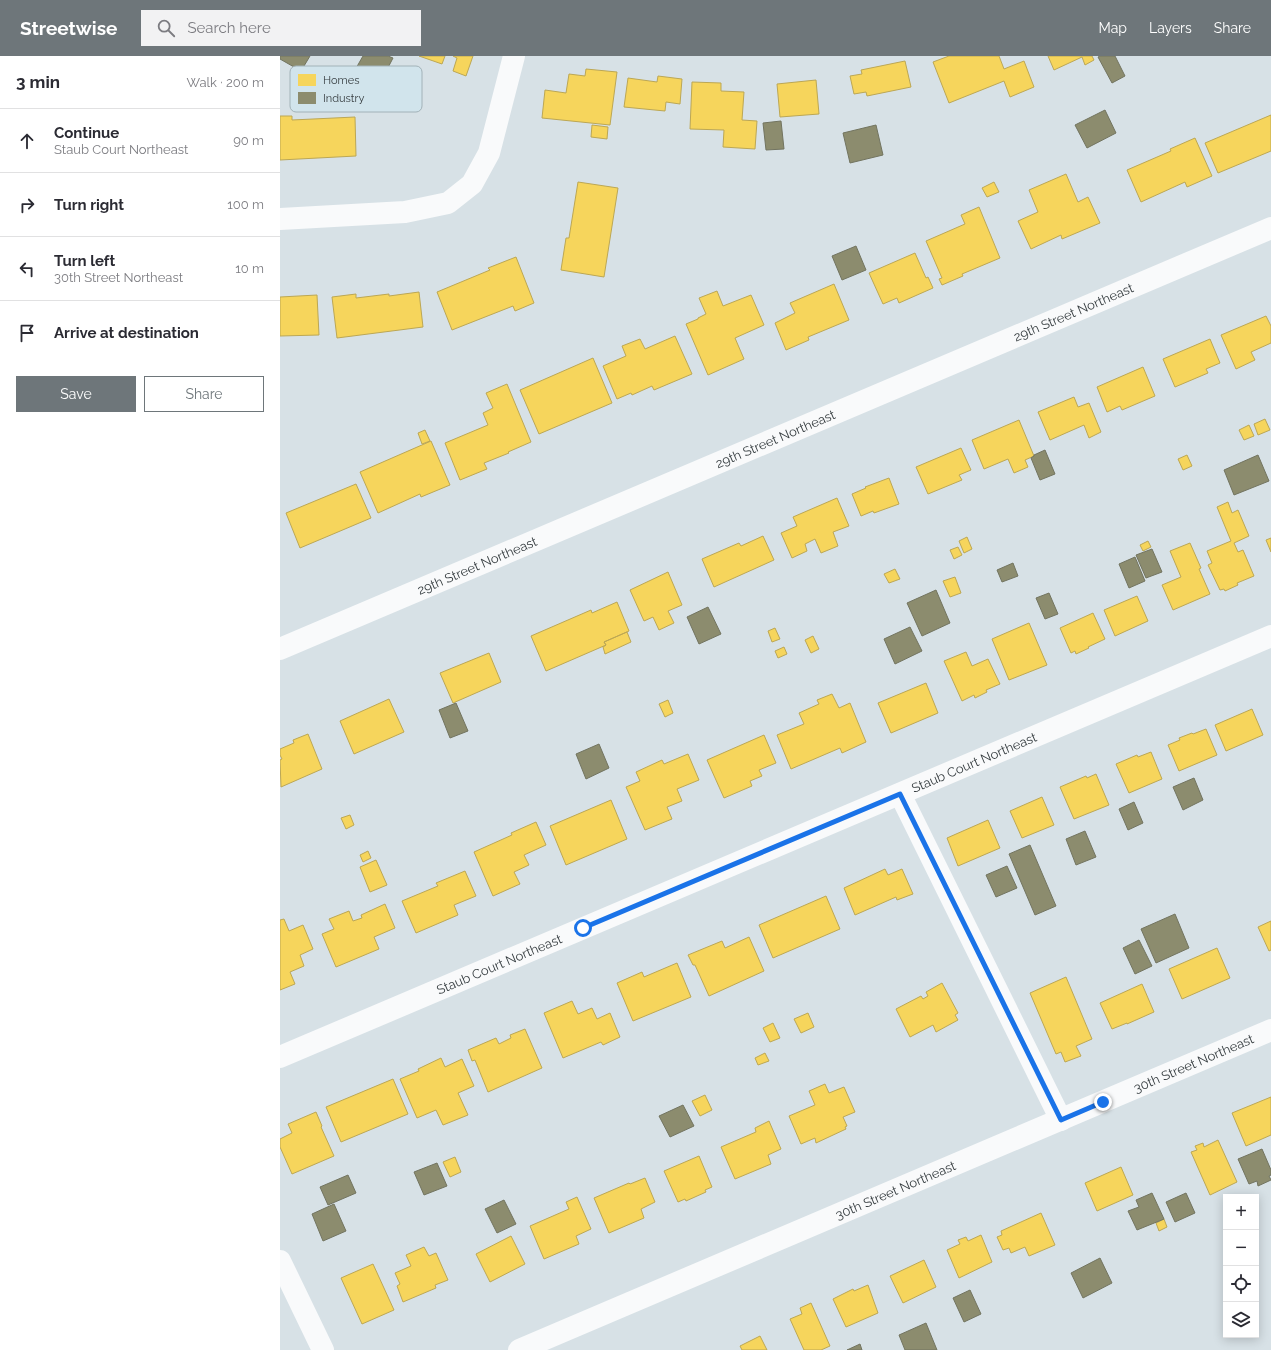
<!DOCTYPE html>
<html lang="en">
<head>
<meta charset="utf-8">
<style>
  :root { --surface:#fff; --page:#f2f2f3; --text:#2b2b33; --muted:#7c7c81; --line:#e1e1e2; --accent:#6e767a }
  body { margin:0; font-family:Raleway,sans-serif; background:var(--page); color:var(--text) }
  .controls { position:absolute; right:12px; bottom:12px; display:grid; overflow:hidden; border-radius:0px; box-shadow:0 2px 10px #0003 }
  .controls button { width:36px; height:36px; display:grid; place-items:center; padding:0; border:0; border-bottom:1px solid var(--line); background:var(--surface); color:var(--text); font:20px sans-serif }
  .stop { position:absolute; width:12px; height:12px; margin:-9px; border:3px solid #1a73e8; border-radius:50%; background:#fff }
  .stop.end { background:#1a73e8; border-color:#fff; box-shadow:0 1px 4px #0008 }
  .list { margin:0; padding:0; list-style:none }
  h2 { display:flex; justify-content:space-between; align-items:center; height:52px; margin:0; padding:0 16px; font-size:17px }
  h2 small { font-size:13px; font-weight:400; color:var(--muted) }
  .list li { display:grid; grid-template-columns:26px 1fr auto; gap:12px; align-items:center; box-sizing:border-box; height:64px; padding:0 16px; border-top:1px solid var(--line) }
  .list b { display:block; font-size:15px; white-space:nowrap }
  .list p { margin:0; font-size:13px; white-space:nowrap; color:var(--muted) }
  .list em { font-size:13px; font-style:normal; color:var(--muted) }
  .actions { display:flex; gap:8px; padding:12px 16px }
  .actions a { flex:1; padding:9px 0; border:1px solid var(--accent); border-radius:0px; text-align:center; font-size:14px; color:var(--accent) }
  .actions .main { background:var(--accent); color:#fff }
  .icon { flex:none; width:22px; height:22px; fill:none; stroke:currentColor; stroke-width:2; stroke-linecap:round; stroke-linejoin:round }
  .map { position:relative; flex:none; width:991px; height:1294px; overflow:hidden }
  header { display:flex; align-items:center; gap:24px; box-sizing:border-box; height:56px; padding:0 20px; background:var(--accent); color:#fff }
  header strong { font-size:19px }
  nav { display:flex; gap:22px; margin-inline-start:auto; font-size:14px }
  .search { width:280px; height:36px; background:var(--page); display:flex; align-items:center; gap:10px; box-sizing:border-box; padding:0 14px; border-radius:0px; color:var(--muted); font-size:15px }
  main { display:flex }
  aside { flex:1; background:var(--surface) }
  .map>svg:first-child { display:block }
</style>
</head>
<body>
<header>
<strong>Streetwise</strong>
<div class="search"><svg class="icon" aria-label="search" viewBox="0 0 24 24"><circle cx="10" cy="10" r="6"/><path d="M15 15l6 6"/></svg>Search here</div>
<nav><a>Map</a><a>Layers</a><a>Share</a></nav>
</header>
<main>
<aside>
<h2>3 min<small>Walk · 200 m</small></h2>
<ul class="list">
<li><svg class="icon" aria-label="ahead" viewBox="0 0 24 24"><path d="M12 20V5M6 11l6-6 6 6"/></svg><div><b>Continue</b><p>Staub Court Northeast</p></div><em>90 m</em></li>
<li><svg class="icon" aria-label="right" viewBox="0 0 24 24"><path d="M7 20v-9h11M14 6l5 5-5 5"/></svg><div><b>Turn right</b></div><em>100 m</em></li>
<li><svg class="icon" aria-label="left" viewBox="0 0 24 24"><path d="M17 20v-9H6M10 6l-5 5 5 5"/></svg><div><b>Turn left</b><p>30th Street Northeast</p></div><em>10 m</em></li>
<li><svg class="icon" aria-label="arrive" viewBox="0 0 24 24"><path d="M6 21V4h12l-3 4 3 4H6"/></svg><div><b>Arrive at destination</b></div></li>
</ul>
<div class="actions"><a class="main">Save</a><a>Share</a></div>
</aside>
<div class="map">
<svg width="991" height="1294" viewBox="0 0 991 1294">
  <rect width="100%" height="100%" fill="#d7e1e6"/>
  <path fill="#f6d55c" stroke="#bca754" d="M139 0H165L162 8Z
    M173 0H193L186 20 173 15 177 2Z
    M669 0H719L724 13 744 5 754 31 730 41 724 25 669 47 653 6Z
    M768 0H812L814 4 805 9 802 1 774 14Z
    M625 5 631 31 587 40 586 36 574 38 570 20 582 18 581 14Z
    M306 13 337 16 330 69 262 62 265 34 286 37 289 18 305 20Z
    M378 20 402 23 400 48 386 46 385 55 344 51 348 22 377 26Z
    M536 24 539 58 500 61 497 28Z
    M412 26 441 27V35L464 36 462 64 477 65 475 93 443 91 444 74 410 73Z
    M991 59V95L938 117 925 87Z
    M0 60H12V64L75 61 76 100 0 104Z
    M312 69 328 71 327 83 311 81Z
    M915 82 932 120 907 131 905 126 861 146 847 114 891 95 890 93Z
    M786 118 798 146 808 141 820 167 782 183 781 179 751 193 738 165 758 156 749 134Z
    M298 126 338 132 324 221 281 214 286 182H289Z
    M714 126 719 136 707 141 702 132Z
    M699 151 720 202 682 218 683 220 662 229 659 223 662 222 646 185 685 168 681 159Z
    M635 197 646 222 648 221 653 232 619 247 617 242 603 248 589 217Z
    M236 201 254 247 235 255 233 250 172 274 157 236 210 214 208 212Z
    M554 228 569 264 528 281 529 284 506 294 495 267 515 257 510 247Z
    M437 235 443 250 471 239 484 269 455 282 464 303 428 319 406 268 418 263V262L426 258 419 242Z
    M139 236 143 271 57 282 52 241 76 238V242L109 238V240Z
    M37 239 39 279 0 280V241Z
    M986 260 991 270V287L971 296 975 304 956 313 941 279Z
    M395 280 412 318 374 334 372 330 352 339 351 337 337 343 323 310 346 300 342 290 360 283 365 293Z
    M930 283 940 307 926 313 928 317 895 331 883 303Z
    M313 302 332 347 259 378 240 334Z
    M863 311 875 340 842 354 840 350 827 356 817 331Z
    M227 328 251 386 228 396 229 397 204 407 207 413 180 424 165 387 208 369 203 357 213 352 206 337Z
    M794 341 798 351 809 347 821 376 809 382 804 369 770 384 758 356Z
    M985 363 990 374 978 379 974 368Z
    M739 364 754 400 745 404 748 411 734 417 728 403 704 413 692 384Z
    M969 369 974 380 964 384 959 374Z
    M145 374 150 385 142 388 138 377Z
    M151 385 170 429 141 441 140 438 98 457 80 416Z
    M681 392 691 414 679 419 682 424 648 438 636 411Z
    M907 399 912 410 903 414 898 403Z
    M609 422 619 448 594 457 593 455 581 460 572 438 586 432 585 431Z
    M76 428 91 462 20 492 6 457Z
    M557 442 569 470 553 476 558 490 541 497 535 483 525 488 527 495 512 502 501 477 517 470 513 461Z
    M948 446 952 457 958 454 969 480 954 487 958 496 963 494 974 520 957 527 958 529 945 535 944 533 940 534 928 509 932 507 927 495 951 485 937 451Z
    M483 480 494 504 434 531 422 503 459 487 461 490Z
    M687 481 692 493 684 497 679 485Z
    M991 482V496L986 484Z
    M868 485 871 491 863 495 860 489Z
    M910 487 921 512 919 513 930 538 893 554 882 529 901 521 890 495Z
    M678 491 682 499 674 503 670 494Z
    M615 513 620 523 609 527 604 518Z
    M388 516 402 549 388 555 394 567 379 574 373 561 364 565 350 534Z
    M675 521 681 537 670 541 663 525Z
    M857 540 868 565 835 580 824 554Z
    M337 546 349 575 324 586 326 589 266 615 251 580 311 554 312 557Z
    M813 557 825 583 808 591 809 592 796 598 795 595 791 597 780 572Z
    M749 567 767 609 729 624 712 583Z
    M495 572 500 583 492 586 488 575Z
    M347 576 351 586 325 598 323 591 326 589 324 586Z
    M533 580 539 593 531 597 525 584Z
    M504 591 507 598 498 602 495 595Z
    M686 596 692 610 708 603 720 628 706 634 707 636 695 642 694 639 682 645 664 605Z
    M209 597 221 626 173 647 160 617Z
    M646 627 658 657 611 677 598 647Z
    M552 638 559 652 570 647 586 686 562 697 560 692 511 713 497 679 524 668 519 657 539 648 537 644Z
    M109 643 124 676 74 698 60 665Z
    M388 644 393 657 385 661 379 648Z
    M972 653 983 679 946 695 935 669Z
    M926 673 937 699 899 715 888 689 900 684 899 682 912 677 913 678Z
    M28 678 42 713 1 731 0 704 2 703 0 699V693L14 687 13 684Z
    M484 679 496 707 479 714 482 720 470 725 472 730 444 742 427 704Z
    M871 696 882 723 849 737 836 708 857 699 858 701Z
    M408 698 419 724 397 733 402 745 387 751 392 763 365 774 346 731 360 725 356 716 382 704 384 708Z
    M816 718 829 749 794 763 780 731 806 720 807 722Z
    M762 741 774 769 742 782 730 755Z
    M331 744 347 783 286 809 270 770Z
    M70 759 74 769 66 773 61 762Z
    M708 764 720 792 678 810 667 782Z
    M256 766 266 789 244 799 249 809 234 816 240 828 213 840 194 796 232 779 231 777Z
    M88 795 91 802 83 806 80 799Z
    M96 804 107 829 90 836 80 811Z
    M605 813 608 819 622 813 633 838 617 844 616 841 575 859 564 832Z
    M185 815 196 840 174 849 178 859 136 877 122 845 158 830 156 827Z
    M546 840 560 873 493 902 479 869Z
    M105 848 115 872 94 881 99 893 56 911 42 878 54 873 49 863 69 855 73 865 82 862 81 859Z
    M4 863 9 875 23 869 33 893 20 899 24 910 10 916 15 928 0 934V864Z
    M991 865V894L989 895 978 871Z
    M469 881 484 915 429 940 415 909H413L408 899 442 885 445 892Z
    M937 892 950 922 902 943 889 913Z
    M397 907 411 941 353 965 337 927 362 916 364 921Z
    M786 921 812 983 796 990 801 1000 785 1006 781 996 776 998 750 937Z
    M662 927 678 957 675 959 678 964 656 976 653 969 630 981 616 953 641 940 643 943 648 940 646 936Z
    M862 928 874 956 847 968V967L832 973 820 947Z
    M292 945 298 958 312 952 317 963 330 957 340 981 323 989 321 986 283 1002 264 957Z
    M528 957 534 971 521 977 514 963Z
    M493 967 500 982 490 986 483 972Z
    M245 973 262 1012 208 1036 195 1004 192 1005 188 994 216 982 219 988 231 982 230 979Z
    M485 997 489 1005 478 1009 475 1002Z
    M161 1002 165 1011 182 1003 194 1030 178 1037 188 1059 163 1069 156 1054 137 1062 120 1023 139 1015 138 1013Z
    M113 1023 128 1058 61 1086 46 1051Z
    M545 1028 549 1037 564 1031 575 1056 563 1061 567 1070 565 1071 566 1073 536 1087 535 1082 521 1088 509 1060 535 1049 529 1035Z
    M425 1039 432 1054 420 1060 412 1045Z
    M991 1041V1079L966 1090 952 1057Z
    M36 1056 42 1070 41 1071 54 1100 12 1118 0 1091V1083L12 1077 8 1068Z
    M489 1065 501 1093 488 1099 491 1108 455 1123 441 1091 476 1076 475 1072Z
    M938 1084 957 1126 930 1139 911 1096 917 1094 915 1090 923 1087 924 1091Z
    M419 1100 432 1131 425 1134 426 1136 406 1145 405 1143 398 1146 384 1115Z
    M175 1101 181 1116 170 1121 163 1106Z
    M841 1111 853 1139 817 1155 805 1127Z
    M365 1122 375 1146 361 1153 364 1162 329 1177 314 1142 349 1127 350 1128Z
    M297 1141 311 1173 296 1180 299 1188 264 1203 250 1170 289 1153 286 1146Z
    M761 1157 775 1189 749 1200 745 1191 731 1197 729 1192 723 1194 717 1181 722 1179 721 1175Z
    M884 1163 887 1171 879 1175 876 1167Z
    M701 1179 712 1206 679 1222 667 1194 680 1188 678 1184 686 1181 688 1185Z
    M231 1180 245 1208 210 1226 196 1198Z
    M144 1191 149 1200 156 1197 168 1224 155 1229 156 1232 123 1246 117 1230 120 1228 115 1217 131 1210 126 1199Z
    M644 1204 656 1231 623 1247 610 1220Z
    M93 1208 114 1254 82 1268 61 1222Z
    M588 1229 598 1257 566 1271 553 1243 573 1233 574 1235Z
    M531 1247 550 1290 541 1294H524L510 1263 522 1258 520 1252Z
    M480 1280 487 1294H462L460 1290Z"/>
  <path fill="#8c8c6e" stroke="#727460" d="M0 0H30L21 15 0 3Z
    M83 0H108L113 2 100 27 75 14Z
    M820 0H835L845 20 832 27 818 1Z
    M825 54 836 77 807 92 795 69Z
    M501 65 504 93 486 94 483 67Z
    M596 69 603 99 570 107 563 77Z
    M576 190 586 214 562 224 552 200Z
    M765 394 775 418 760 424 751 402 754 400V399Z
    M978 399 989 425 954 439 944 414Z
    M872 493 882 516 866 522 856 499Z
    M855 501 865 525 849 532 839 508Z
    M733 507 738 520 722 526 717 514Z
    M656 534 670 567 642 580 627 547Z
    M769 537 778 558 765 563 756 542Z
    M428 551 441 578 419 588 407 561Z
    M630 571 642 595 615 608 604 583Z
    M176 647 188 675 170 682 159 654Z
    M319 688 329 712 306 723 296 698Z
    M914 722 923 744 903 754 893 731Z
    M854 746 863 767 848 774 839 753Z
    M805 775 816 801 796 809 786 783Z
    M750 789 776 850 755 859 729 798Z
    M727 810 737 832 716 841 706 819Z
    M895 858 909 892 876 907 861 873Z
    M859 884 872 910 855 918 843 892Z
    M403 1049 414 1070 390 1081 379 1060Z
    M982 1093 991 1114V1119L989 1120 991 1124 978 1130 977 1125 969 1128 958 1103Z
    M157 1107 167 1130 144 1139 134 1116Z
    M68 1119 76 1137 48 1149 40 1131Z
    M872 1137 884 1163 857 1174 848 1155 859 1151 856 1144Z
    M906 1137 915 1157 895 1166 886 1146Z
    M224 1144 236 1168 217 1177 205 1153Z
    M54 1148 66 1175 43 1185 32 1158Z
    M820 1202 832 1227 803 1242 791 1217Z
    M690 1234 701 1258 684 1266 673 1242Z
    M646 1267 657 1294H625L619 1279Z
    M580 1288 582 1294H567Z"/>
  <g fill="none" stroke-linecap="round" stroke-linejoin="round">
    <g stroke="#f9fafb" stroke-width="22">
      <path d="M0 163 125 156 168 147 192 128 209 97 234 0"/>
      <path d="M620 738 781 1064"/>
      <path id="s1" d="M0 1001 991 580"/>
      <path d="M0 1205 43 1294"/>
      <path id="s2" d="M239 1294 991 974"/>
    </g>
    <path stroke="#f9fafb" stroke-width="22" id="s3" d="M0 593 991 172"/>
  </g>
  <g fill="none" stroke-linecap="round" stroke-linejoin="round">
    <path stroke="#1a73e8" stroke-width="5" d="M303 872 620 738 781 1064 823 1046"/>
  </g>
  <g text-anchor="middle" stroke-width="4" stroke-linejoin="round" paint-order="stroke">
    <g font-size="13" fill="#363d40" stroke="#d1e4ec">
      <text dy="5" stroke="none"><textPath href="#s3" startOffset="862">29th Street Northeast</textPath></text>
      <text dy="5" stroke="none"><textPath href="#s3" startOffset="538">29th Street Northeast</textPath></text>
      <text dy="5" stroke="none"><textPath href="#s3" startOffset="214">29th Street Northeast</textPath></text>
      <text dy="5" stroke="none"><textPath href="#s1" startOffset="754">Staub Court Northeast</textPath></text>
      <text dy="5" stroke="none"><textPath href="#s1" startOffset="238">Staub Court Northeast</textPath></text>
      <text dy="5" stroke="none"><textPath href="#s2" startOffset="733">30th Street Northeast</textPath></text>
      <text dy="5" stroke="none"><textPath href="#s2" startOffset="409">30th Street Northeast</textPath></text>
    </g>
  </g>
  <rect x="10" y="10" width="132" height="46" rx="6" fill="#d1e4ec" stroke="#a2b2b8" stroke-width="1"/>
  <rect x="18" y="18" width="18" height="12" fill="#f6d55c"/>
  <rect x="18" y="36" width="18" height="12" fill="#8c8c6e"/>
  <g font-size="11" fill="#363d40">
    <text x="43" y="28">Homes</text>
    <text x="43" y="46">Industry</text>
  </g>
</svg>
<div class="controls">
<button>+</button>
<button>−</button>
<button><svg class="icon" aria-label="locate" viewBox="0 0 24 24"><circle cx="12" cy="12" r="6"/><path d="M12 2v4M12 18v4M2 12h4M18 12h4"/></svg></button>
<button><svg class="icon" aria-label="layers" viewBox="0 0 24 24"><path d="M12 4l9 5-9 5-9-5zM3 14l9 5 9-5"/></svg></button>
</div>
<div class="stop" style="left:303px;top:872px"></div>
<div class="stop end" style="left:823px;top:1046px"></div>
</div>
</main>
</body>
</html>
